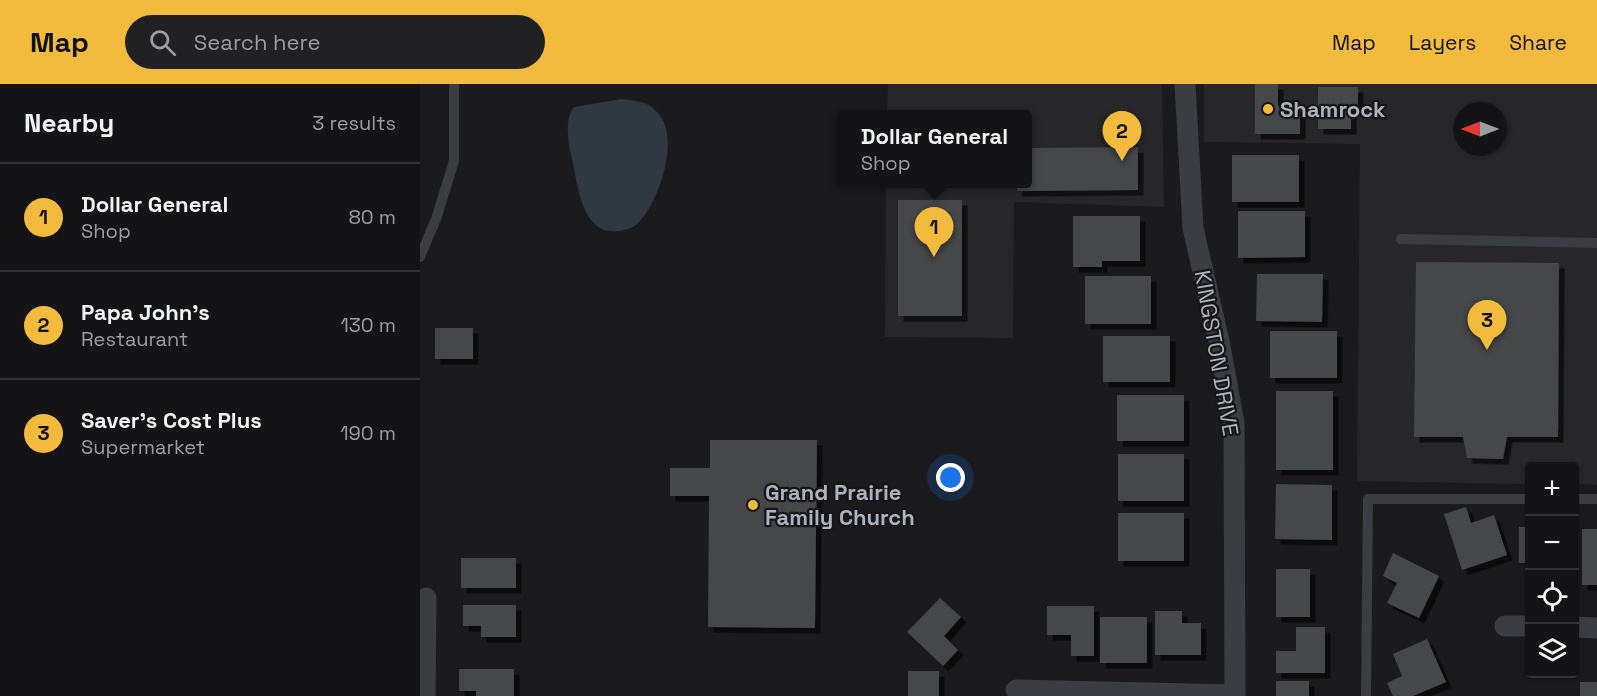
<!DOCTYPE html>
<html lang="en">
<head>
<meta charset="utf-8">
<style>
  :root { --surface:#141416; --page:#212123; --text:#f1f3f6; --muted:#9d9ea1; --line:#333335; --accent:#f3bb3d }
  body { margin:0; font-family:"Space Grotesk",sans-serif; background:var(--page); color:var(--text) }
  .controls { position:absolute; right:18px; bottom:18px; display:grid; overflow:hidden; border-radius:6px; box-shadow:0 2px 4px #0004 }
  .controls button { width:54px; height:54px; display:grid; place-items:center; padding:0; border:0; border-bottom:2px solid var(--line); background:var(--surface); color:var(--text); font:30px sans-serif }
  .compass { position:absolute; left:1033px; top:18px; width:54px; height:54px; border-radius:50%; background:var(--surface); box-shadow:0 2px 4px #0004; rotate:270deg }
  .you { position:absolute; left:531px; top:394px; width:21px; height:21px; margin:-15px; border:4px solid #fff; border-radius:50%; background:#1a73e8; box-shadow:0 0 0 9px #1a73e833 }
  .badge { display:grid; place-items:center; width:39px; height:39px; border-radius:50%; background:var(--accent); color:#111; font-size:20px; font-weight:700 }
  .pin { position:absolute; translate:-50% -50px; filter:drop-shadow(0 2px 3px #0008) }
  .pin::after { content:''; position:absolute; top:32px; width:21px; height:18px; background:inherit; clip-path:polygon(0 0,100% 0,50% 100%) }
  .popup { position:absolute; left:417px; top:26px; width:195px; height:78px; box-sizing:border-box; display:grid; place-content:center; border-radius:6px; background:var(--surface); filter:drop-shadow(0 2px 4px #0005); font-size:20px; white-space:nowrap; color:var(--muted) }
  .popup b { font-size:22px; color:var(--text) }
  .popup::after { content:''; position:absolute; left:50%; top:100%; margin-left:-12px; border:12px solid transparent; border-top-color:var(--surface) }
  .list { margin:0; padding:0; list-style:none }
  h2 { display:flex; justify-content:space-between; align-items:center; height:78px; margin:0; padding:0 24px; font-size:26px }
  h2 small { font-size:20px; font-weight:400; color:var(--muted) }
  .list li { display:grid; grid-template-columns:39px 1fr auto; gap:18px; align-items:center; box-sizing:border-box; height:108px; padding:0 24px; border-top:2px solid var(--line) }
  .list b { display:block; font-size:22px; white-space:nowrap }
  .list p { margin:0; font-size:20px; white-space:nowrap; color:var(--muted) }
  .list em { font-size:20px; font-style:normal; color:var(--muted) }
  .icon { flex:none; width:33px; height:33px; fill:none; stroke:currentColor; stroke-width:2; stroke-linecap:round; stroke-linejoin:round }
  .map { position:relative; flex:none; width:1177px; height:612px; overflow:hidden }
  header { display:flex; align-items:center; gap:36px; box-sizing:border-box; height:84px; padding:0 30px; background:var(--accent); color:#111 }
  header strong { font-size:28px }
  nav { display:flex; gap:33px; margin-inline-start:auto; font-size:21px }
  .search { width:420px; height:54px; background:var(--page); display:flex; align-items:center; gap:15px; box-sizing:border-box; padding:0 21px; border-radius:33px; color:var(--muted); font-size:22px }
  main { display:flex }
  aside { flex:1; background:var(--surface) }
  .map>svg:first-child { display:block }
</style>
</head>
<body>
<header>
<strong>Map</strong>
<div class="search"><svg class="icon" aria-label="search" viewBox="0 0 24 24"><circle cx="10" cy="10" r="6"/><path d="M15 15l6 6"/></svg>Search here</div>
<nav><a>Map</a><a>Layers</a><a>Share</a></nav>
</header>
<main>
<aside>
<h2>Nearby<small>3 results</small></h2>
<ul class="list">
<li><span class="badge">1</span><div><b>Dollar General</b><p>Shop</p></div><em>80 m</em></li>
<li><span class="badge">2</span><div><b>Papa John's</b><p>Restaurant</p></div><em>130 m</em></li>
<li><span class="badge">3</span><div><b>Saver's Cost Plus</b><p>Supermarket</p></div><em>190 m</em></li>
</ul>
</aside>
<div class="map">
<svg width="1177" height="612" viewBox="0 0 1177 612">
  <defs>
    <filter id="shadow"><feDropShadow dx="5.5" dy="5.5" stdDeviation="0" flood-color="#0009"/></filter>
  </defs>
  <rect width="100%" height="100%" fill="#1b1b1d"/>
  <path fill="#27272a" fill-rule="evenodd" d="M468 0H742L744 123 594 118 593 254 465 253 466 100H607V30H467Z
    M784 0H1177V401L1155 400 1154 382H1110L1109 400 937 397 940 60 784 58ZM1042 27H1078V63H1042Z"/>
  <path fill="#303942" d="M202 15C215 17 227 17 236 27 262 51 240 115 220 137 214 144 208 145 200 147 167 152 160 115 155 90 152 70 141 40 154 23Z"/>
  <path fill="#45464a" filter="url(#shadow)" d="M835 0H858V22H880V50H835Z
    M898 3H938V27H931V45H898Z
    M718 63V106L597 107V100H607V64Z
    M812 71H879V118H812Z
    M478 116H542V232H478Z
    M818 127H885V173L818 174Z
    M653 132H720V177H682V183H653Z
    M996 178 1139 179 1138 353H1087L1083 375 1047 374 1043 353H994Z
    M837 190H903L902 238 836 237Z
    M665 192H731V240H665Z
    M15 244H53V275H15Z
    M850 247H917V294H850Z
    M683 252H750V298H683Z
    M856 307H913V386H856Z
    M697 311H764V357H697Z
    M290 356H397L395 544 288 543 289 412H250V384H290Z
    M698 370H764V417H698Z
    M856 400 912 401V456L855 455Z
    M1046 423 1051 439 1074 431 1087 471 1042 486 1024 430Z
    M698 429H764V477H698Z
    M1099 443H1110V479H1099Z
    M1162 445H1177V501H1162Z
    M973 469 1019 492 999 534 967 519 977 499 963 492Z
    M41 474H96V504H41Z
    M856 485H890V533H856Z
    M520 514 541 533 524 552 538 566 523 582 487 548Z
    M43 521H96V553H61V542H43Z
    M627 522H674V572H651V551H627Z
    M735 527H762V539H781V571H735Z
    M680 533H727V579H680Z
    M876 543H905V589H856V567H876Z
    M1007 555 1026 598 993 612H973L967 599 982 592 973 570Z
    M39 585H94V612H56V607H39Z
    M488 587H519V612H488Z
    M856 597H889V612H856Z
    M1160 598H1177V612H1160Z"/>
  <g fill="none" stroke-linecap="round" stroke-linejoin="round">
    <path stroke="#3c3d42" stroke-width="10" d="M981 155 1177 159
      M0 173 16 135 34 77V0
      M1154 415H1177
      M946 612 948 415H1110"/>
    <path stroke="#3c3d42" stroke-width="21" d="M765 0 773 144 799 257 814 339 815 612
      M1085 542H1110
      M1154 543 1177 544
      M596 606 815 611
      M5 612 6 514"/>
  </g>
  <g fill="#f3bb3d" stroke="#161618" stroke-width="2">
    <circle cx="848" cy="25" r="6"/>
    <circle cx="333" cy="421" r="6"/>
  </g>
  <g text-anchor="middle" stroke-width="4.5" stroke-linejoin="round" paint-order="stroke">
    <g font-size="22" font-weight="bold" fill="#adb2bd" stroke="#161618" text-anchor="start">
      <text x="860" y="33">Shamrock</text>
      <text x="345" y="416">Grand Prairie<tspan x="345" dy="25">Family Church</tspan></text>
    </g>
    <g font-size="22" fill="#adb2bd" stroke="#161618">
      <text transform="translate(797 269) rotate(80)" y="8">KINGSTON DRIVE</text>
    </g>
  </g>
</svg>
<div class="controls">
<button>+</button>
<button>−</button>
<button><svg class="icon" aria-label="locate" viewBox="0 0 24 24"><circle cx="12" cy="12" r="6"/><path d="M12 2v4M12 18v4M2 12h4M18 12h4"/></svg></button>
<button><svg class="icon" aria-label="layers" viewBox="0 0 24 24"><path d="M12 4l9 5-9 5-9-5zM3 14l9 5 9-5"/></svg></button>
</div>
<svg class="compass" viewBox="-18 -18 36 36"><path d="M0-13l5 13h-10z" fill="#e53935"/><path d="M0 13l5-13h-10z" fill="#9d9ea1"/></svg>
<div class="you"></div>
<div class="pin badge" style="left:514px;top:173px">1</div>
<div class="popup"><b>Dollar General</b>Shop</div>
<div class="pin badge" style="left:702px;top:77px">2</div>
<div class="pin badge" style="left:1067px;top:266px">3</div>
</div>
</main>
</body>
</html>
